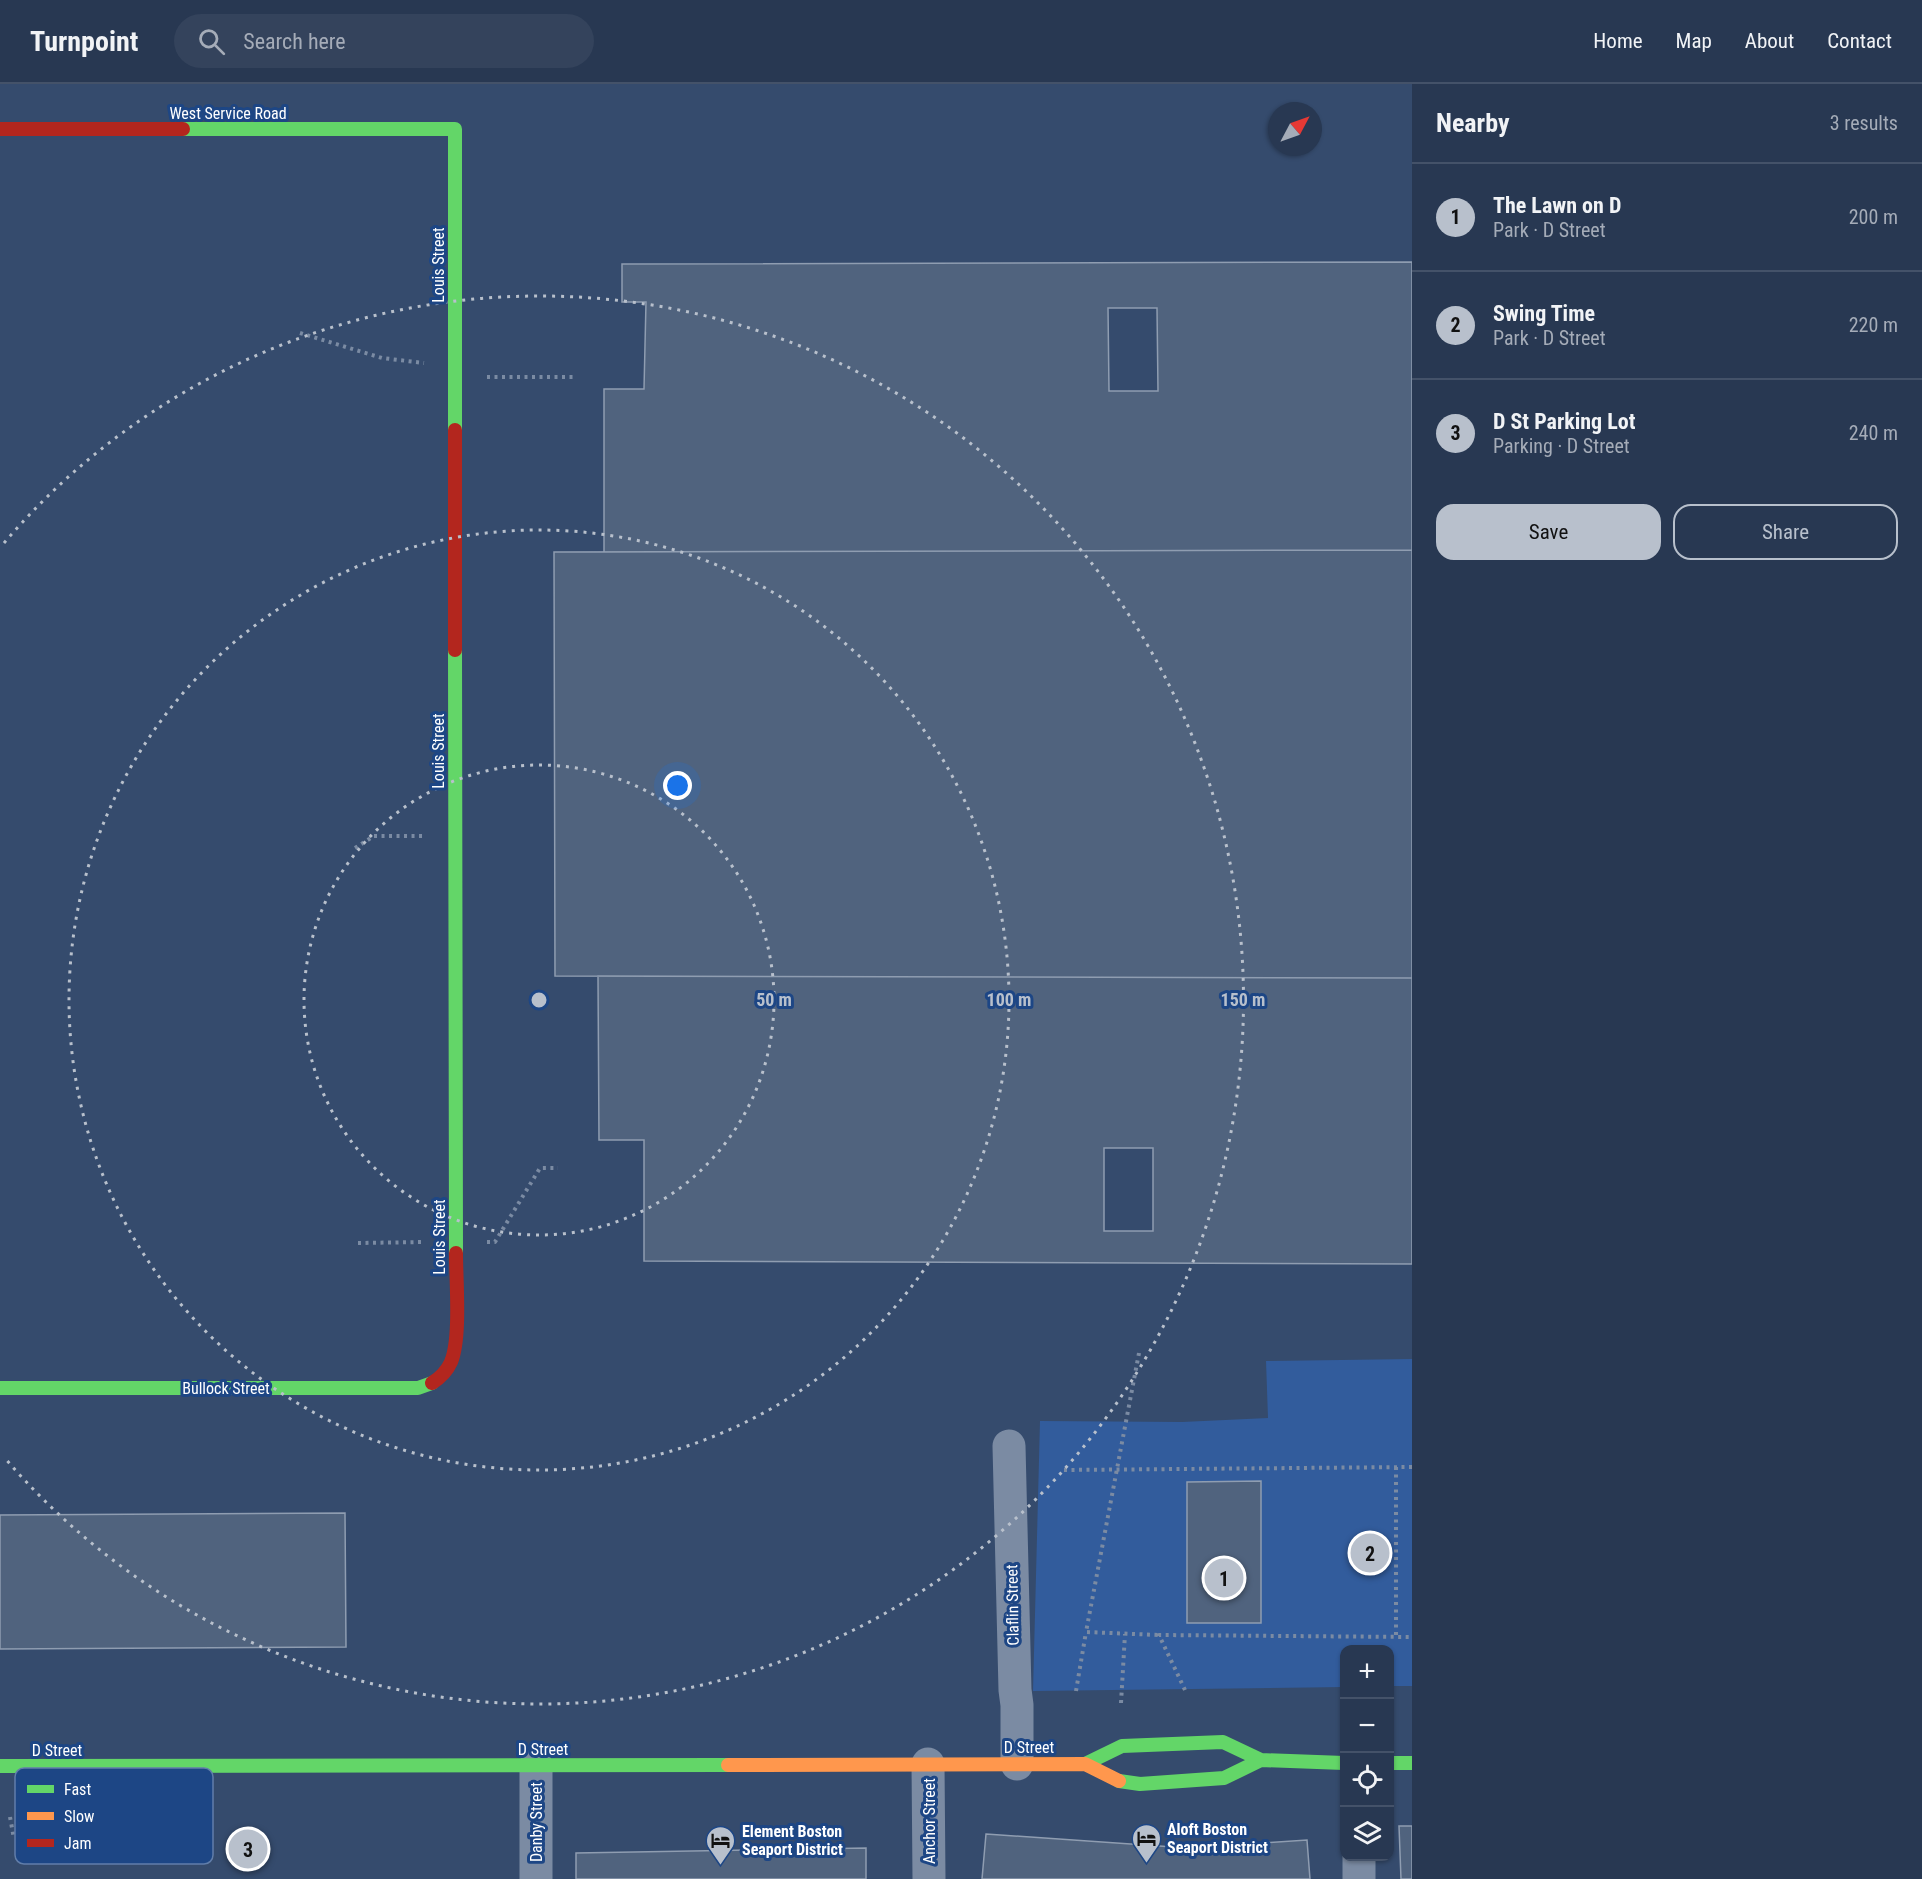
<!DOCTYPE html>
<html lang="en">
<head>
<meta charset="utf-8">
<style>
  :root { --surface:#283852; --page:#34435c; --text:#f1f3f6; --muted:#a5acb8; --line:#445269; --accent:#b8c0cc }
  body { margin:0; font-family:"Roboto Condensed",sans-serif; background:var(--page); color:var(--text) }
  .controls { position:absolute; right:18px; bottom:18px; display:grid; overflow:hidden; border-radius:12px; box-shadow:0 2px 4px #0004 }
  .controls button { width:54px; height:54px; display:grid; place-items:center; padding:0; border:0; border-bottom:2px solid var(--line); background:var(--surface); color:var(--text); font:30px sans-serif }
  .compass { position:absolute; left:1268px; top:18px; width:54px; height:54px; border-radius:50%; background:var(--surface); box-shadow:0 2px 4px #0004; rotate:49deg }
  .you { position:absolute; left:678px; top:702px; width:21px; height:21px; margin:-15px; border:4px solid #fff; border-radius:50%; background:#1a73e8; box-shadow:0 0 0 9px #1a73e833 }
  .badge { display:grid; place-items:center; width:39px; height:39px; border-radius:50%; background:var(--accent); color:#111; font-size:20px; font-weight:700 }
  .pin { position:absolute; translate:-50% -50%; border:3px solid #fff; box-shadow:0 2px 6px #0006 }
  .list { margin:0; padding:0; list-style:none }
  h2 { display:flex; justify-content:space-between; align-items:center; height:78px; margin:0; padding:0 24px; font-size:26px }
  h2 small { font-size:20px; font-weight:400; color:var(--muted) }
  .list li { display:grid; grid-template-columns:39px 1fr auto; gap:18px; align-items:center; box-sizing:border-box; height:108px; padding:0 24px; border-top:2px solid var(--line) }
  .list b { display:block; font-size:22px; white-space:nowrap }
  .list p { margin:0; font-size:20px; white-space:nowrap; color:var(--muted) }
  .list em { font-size:20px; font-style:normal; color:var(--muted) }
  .actions { display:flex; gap:12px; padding:18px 24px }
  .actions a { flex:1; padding:14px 0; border:2px solid var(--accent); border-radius:18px; text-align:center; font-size:21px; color:var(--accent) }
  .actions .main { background:var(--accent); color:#111 }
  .icon { flex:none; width:33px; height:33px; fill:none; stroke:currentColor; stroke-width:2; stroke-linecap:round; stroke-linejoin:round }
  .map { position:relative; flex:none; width:1412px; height:1795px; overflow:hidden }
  header { display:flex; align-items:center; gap:36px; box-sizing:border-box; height:84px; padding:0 30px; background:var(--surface); border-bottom:2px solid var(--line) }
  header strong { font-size:28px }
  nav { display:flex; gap:33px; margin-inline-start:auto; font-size:21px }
  .search { width:420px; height:54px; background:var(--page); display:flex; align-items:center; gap:15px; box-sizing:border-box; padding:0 21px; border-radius:33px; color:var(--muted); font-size:22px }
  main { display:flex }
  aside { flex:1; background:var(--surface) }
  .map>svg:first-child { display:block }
</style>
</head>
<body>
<header>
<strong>Turnpoint</strong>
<div class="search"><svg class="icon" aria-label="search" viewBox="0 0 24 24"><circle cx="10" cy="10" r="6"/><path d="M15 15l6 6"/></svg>Search here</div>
<nav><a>Home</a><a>Map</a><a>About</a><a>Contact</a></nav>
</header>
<main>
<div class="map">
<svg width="1412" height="1795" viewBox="0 0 1412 1795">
  <rect width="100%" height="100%" fill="#354b6d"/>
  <path fill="#325c9c" d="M1412 1275V1602H1390V1566H1344V1603L1033 1607 1040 1337 1182 1338 1268 1334 1266 1277Z"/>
  <path fill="#50637e" stroke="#8f9db1" stroke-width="1.5" fill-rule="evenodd" d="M1412 178V466L604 468V305H644L646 218H622V180ZM1108 224H1157L1158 307H1109Z
    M1412 466V894L555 892 554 468Z
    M598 892 1412 894V1180L644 1177V1056H599ZM1104 1064H1153V1147H1104Z
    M1261 1397V1539H1187V1398Z
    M345 1429 346 1563 0 1565V1431Z
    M1399 1742H1412V1795H1401Z
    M986 1750 1188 1764 1307 1756 1310 1795H982Z
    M866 1764V1795H576V1769Z"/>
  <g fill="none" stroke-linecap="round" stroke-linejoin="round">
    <path stroke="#7b8ba3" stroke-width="4" stroke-dasharray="3 4.5" stroke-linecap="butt" d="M300 249 382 274 424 279
      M487 293H575
      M355 764 374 752H423
      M487 1158H495L540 1084H558
      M358 1159 423 1158
      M1139 1269 1086 1548 1159 1551
      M1396 1383V1553
      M1064 1386 1412 1383
      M1185 1606 1159 1551 1412 1553
      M1076 1607 1086 1548
      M1121 1619 1125 1550
      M10 1733 14 1755"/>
    <path stroke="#7b8ba3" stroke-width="33" d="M1009 1362 1015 1606 1017 1621V1680
      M928 1680 929 1795
      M536 1681V1795
      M1359 1772V1795"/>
    <path stroke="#63d668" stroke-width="14" d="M183 45H455V346
      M455 566 456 1169
      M0 1304H418L432 1299
      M1390 1679H1412
      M1085 1680 1122 1662 1223 1658 1261 1676 1344 1679
      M0 1682 728 1681
      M1119 1697 1140 1700 1224 1694 1261 1676"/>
    <path stroke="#ff974d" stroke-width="14" d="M728 1681 1085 1680 1119 1697"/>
    <path stroke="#b3261e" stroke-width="14" d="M0 45H183
      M455 346V566
      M432 1299C440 1294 447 1287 451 1278 461 1254 456 1197 456 1169"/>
  </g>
  <g fill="none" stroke="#b8c0cc" stroke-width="3" stroke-dasharray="3 6">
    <circle cx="539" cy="916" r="235"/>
    <circle cx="539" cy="916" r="470"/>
    <path d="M4 459A704 704 0 1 1 4 1373"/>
  </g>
  <defs>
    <symbol id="hotel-pin" viewBox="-11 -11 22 30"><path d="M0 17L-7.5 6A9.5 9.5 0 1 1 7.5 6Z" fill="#b8c0cc" stroke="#1d4685"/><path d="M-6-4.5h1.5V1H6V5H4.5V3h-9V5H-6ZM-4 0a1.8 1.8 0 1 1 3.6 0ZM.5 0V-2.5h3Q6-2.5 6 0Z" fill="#111"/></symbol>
  </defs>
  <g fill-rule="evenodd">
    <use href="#hotel-pin" x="1130" y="1738" width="33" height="45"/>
    <use href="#hotel-pin" x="704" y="1740" width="33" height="45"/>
  </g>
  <g text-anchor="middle" stroke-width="6" stroke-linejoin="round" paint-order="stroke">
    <g font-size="16" fill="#fff" stroke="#1d4685">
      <text x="228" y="35">West Service Road</text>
      <text transform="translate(438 181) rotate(-90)" y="6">Louis Street</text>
      <text transform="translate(438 667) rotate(-90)" y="6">Louis Street</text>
      <text transform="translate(439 1153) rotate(-90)" y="6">Louis Street</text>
      <text x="226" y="1310">Bullock Street</text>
      <text transform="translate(1012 1521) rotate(-91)" y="6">Claflin Street</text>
      <text x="1029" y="1669">D Street</text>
      <text x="543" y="1671">D Street</text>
      <text x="57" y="1672">D Street</text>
      <text transform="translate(929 1737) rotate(-90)" y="6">Anchor Street</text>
      <text transform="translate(536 1738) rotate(-90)" y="6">Danby Street</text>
    </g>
    <g font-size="16" font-weight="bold" fill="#fff" stroke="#1d4685" text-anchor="start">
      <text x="1167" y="1751">Aloft Boston<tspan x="1167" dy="18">Seaport District</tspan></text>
      <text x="742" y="1753">Element Boston<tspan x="742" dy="18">Seaport District</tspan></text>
    </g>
  </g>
  <rect x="15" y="1684" width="198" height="96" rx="9" fill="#1d4685" stroke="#617eaa" stroke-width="1.5"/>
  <rect x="27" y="1701" width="27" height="8" fill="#63d668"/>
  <rect x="27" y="1728" width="27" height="8" fill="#ff974d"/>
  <rect x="27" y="1755" width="27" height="8" fill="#b3261e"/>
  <g font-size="16" fill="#fff">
    <text x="64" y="1711">Fast</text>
    <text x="64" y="1738">Slow</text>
    <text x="64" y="1765">Jam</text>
  </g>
  <circle cx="539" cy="916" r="9" fill="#b8c0cc" stroke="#1d4685" stroke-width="3"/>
  <g font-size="18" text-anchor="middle" font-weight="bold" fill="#b8c0cc" stroke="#1d4685" stroke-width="6" stroke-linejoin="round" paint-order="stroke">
    <text x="774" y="922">50 m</text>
    <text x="1009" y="922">100 m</text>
    <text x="1243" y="922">150 m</text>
  </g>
</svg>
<div class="controls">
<button>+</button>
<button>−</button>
<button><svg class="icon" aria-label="locate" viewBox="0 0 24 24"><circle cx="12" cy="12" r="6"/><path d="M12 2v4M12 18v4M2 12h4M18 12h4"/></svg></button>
<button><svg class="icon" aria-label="layers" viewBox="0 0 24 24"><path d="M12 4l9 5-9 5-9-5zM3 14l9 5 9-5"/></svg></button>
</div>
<svg class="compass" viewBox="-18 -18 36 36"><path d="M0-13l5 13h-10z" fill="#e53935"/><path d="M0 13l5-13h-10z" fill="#a5acb8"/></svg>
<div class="you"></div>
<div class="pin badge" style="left:1224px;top:1494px">1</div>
<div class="pin badge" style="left:1370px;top:1469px">2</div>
<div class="pin badge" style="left:248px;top:1765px">3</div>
</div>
<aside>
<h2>Nearby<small>3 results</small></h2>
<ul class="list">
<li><span class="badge">1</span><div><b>The Lawn on D</b><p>Park · D Street</p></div><em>200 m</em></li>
<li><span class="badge">2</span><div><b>Swing Time</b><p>Park · D Street</p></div><em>220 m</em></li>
<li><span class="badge">3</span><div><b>D St Parking Lot</b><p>Parking · D Street</p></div><em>240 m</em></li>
</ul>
<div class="actions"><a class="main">Save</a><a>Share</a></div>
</aside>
</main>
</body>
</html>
